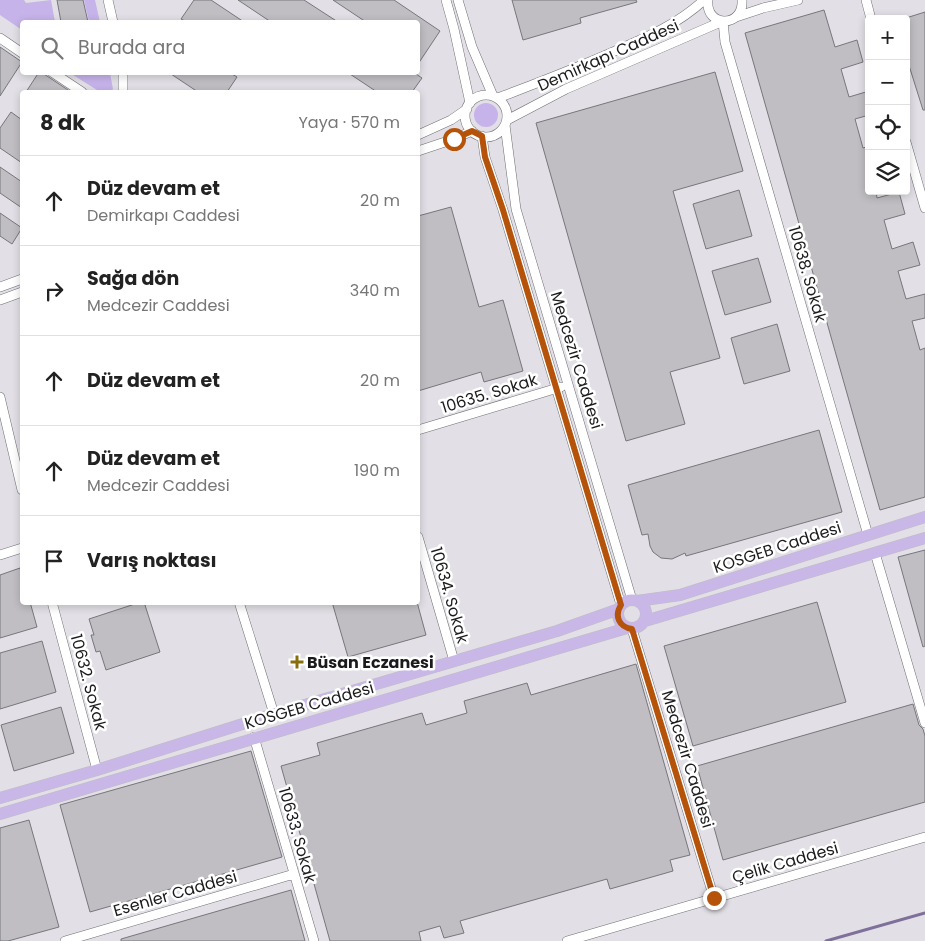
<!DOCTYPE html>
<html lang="tr">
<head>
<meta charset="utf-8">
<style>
  :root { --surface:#fff; --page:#f6f6f6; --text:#222; --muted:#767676; --line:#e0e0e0 }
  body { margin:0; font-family:Poppins,sans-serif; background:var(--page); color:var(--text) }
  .controls { position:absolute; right:15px; top:15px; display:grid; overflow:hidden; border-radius:5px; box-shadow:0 2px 8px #0003 }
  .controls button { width:45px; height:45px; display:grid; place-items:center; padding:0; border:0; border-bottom:1px solid var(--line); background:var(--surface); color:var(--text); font:25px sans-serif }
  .stop { position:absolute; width:15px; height:15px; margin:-11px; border:4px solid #b45309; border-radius:50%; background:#fff }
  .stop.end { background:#b45309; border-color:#fff; box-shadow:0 1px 5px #0008 }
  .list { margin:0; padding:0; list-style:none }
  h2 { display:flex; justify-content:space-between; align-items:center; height:65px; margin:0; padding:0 20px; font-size:21px }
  h2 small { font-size:16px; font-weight:400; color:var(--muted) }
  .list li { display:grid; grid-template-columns:32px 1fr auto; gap:15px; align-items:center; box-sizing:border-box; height:90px; padding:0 20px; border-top:1px solid var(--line) }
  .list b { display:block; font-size:19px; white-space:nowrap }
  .list p { margin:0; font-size:16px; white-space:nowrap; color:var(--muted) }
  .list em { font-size:16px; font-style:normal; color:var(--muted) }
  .icon { flex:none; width:28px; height:28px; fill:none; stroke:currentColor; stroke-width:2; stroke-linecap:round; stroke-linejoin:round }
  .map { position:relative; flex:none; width:925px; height:941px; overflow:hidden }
  .search { position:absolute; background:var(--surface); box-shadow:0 2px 8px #0003; left:20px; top:20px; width:400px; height:55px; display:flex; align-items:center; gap:12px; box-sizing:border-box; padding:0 18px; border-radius:5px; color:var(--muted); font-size:19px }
  .panel { position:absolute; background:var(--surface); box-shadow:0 2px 8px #0003; left:20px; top:90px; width:400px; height:515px; border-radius:5px }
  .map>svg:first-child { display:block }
</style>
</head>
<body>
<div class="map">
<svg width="925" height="941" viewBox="0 0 925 941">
  <rect width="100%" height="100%" fill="#e2e0e6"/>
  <path fill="#c6b3ea" d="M0 0H24L26 3 51 0 55 22H22V30L0 15Z
    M84 0H95L100 22H89Z
    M70 73H110L113 89 110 92H103L97 90Z
    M474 115a12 12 0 1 1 24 0a12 12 0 1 1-24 0Z"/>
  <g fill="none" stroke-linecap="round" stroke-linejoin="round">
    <path stroke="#7e709a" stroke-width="3" d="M826 941 925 913"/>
  </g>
  <path fill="#c0bec3" stroke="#77767b" d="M57 0H83L88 22H61Z
    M194 0H211L244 22H187L181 19Z
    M238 0H304L338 22H271Z
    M333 0H394L440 31 418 64V22H366Z
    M512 0H636L637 2 580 18 581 23 523 40Z
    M824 10 835 47 857 40 863 62 841 69 849 97 869 91V115L855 119 863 148 869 146V191H876L877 198 899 192 905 214 884 220 892 249 913 242 920 265 898 271 906 299 925 294V318L912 321 920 350 925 348V497L880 510 745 33Z
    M925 12V110H923L906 56V18Z
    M0 47 22 62 0 96Z
    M39 72H41L71 92H26Z
    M168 72H229L237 77 227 92H198Z
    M347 72H413L422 78 412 92H377Z
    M715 72 743 171 673 191 720 358 670 372 685 424 626 441 536 123Z
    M11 112 22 120V163L0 148V128Z
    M0 167 22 182V208L0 193Z
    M739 190 752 236 706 249 693 204Z
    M451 207 479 307 503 300 523 371 484 382 481 372 418 391V216Z
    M0 213 22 228 12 244 0 236Z
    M758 258 771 302 725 315 712 271Z
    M777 324 790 371 744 384 731 338Z
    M819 430 842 512 686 556 685 553 672 559 661 558 653 552 650 546 648 534 642 535 628 485Z
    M925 550V646L923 647 898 557Z
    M20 568 22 576V602H30L37 627 0 638V575Z
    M141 602H144L160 652 106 670 100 651 96 652 91 635H94L89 619Z
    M332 602H417L426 635 348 657Z
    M817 602 846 702 693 746 664 646Z
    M42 641 56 692 0 709V653Z
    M636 664 690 855 670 860 673 871 610 889 607 879 460 921 464 933 444 938 440 926 419 932 421 941H330L281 766 320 755 317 743 422 713 426 725 467 713 464 701 527 683 531 695Z
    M913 704 919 725 923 729 925 736V802L723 860 697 766Z
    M61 707 74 753 14 771 1 725Z
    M251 751 282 857 90 912 60 805Z
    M29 820 59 927 8 941H0V828Z
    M291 890 305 941H121V939Z"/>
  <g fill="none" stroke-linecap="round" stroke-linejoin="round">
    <defs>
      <path id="minor" d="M108 0 113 22
        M446 0 454 29 470 103
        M458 0 472 47 493 96
        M708 0C705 28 744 28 742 0
        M866 0 871 19
        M736 17 763 8 798 0
        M0 38 22 53
        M52 72 82 92
        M123 72V92
        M465 116a21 21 0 1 1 42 0a21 21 0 1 1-42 0Z
        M498 98C537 83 577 68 615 51 648 37 678 24 704 0
        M507 120 566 89 723 21 725 42 868 535
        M505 125 516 209 632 600
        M418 135 451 120 467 109
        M482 136 485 157 503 210 621 605
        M906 142 925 208
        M418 151 454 139 472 131
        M0 287 22 279
        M0 300 22 292
        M0 397 22 490
        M418 430 561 387
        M418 537 454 661
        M875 553 925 723
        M0 555 22 548
        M52 602 97 770
        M239 602 274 714
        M632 629 714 898
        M254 737 314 941
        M65 941 294 874
        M567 941 925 837"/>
      <path id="major" d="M618 614a14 14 0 1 1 28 0a14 14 0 1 1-28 0Z
        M637 601 680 595 925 517
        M645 621 925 538
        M0 798 97 770 274 714 557 631 619 609
        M0 814 627 628"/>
    </defs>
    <use href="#minor" stroke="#706f74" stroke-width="10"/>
    <use href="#major" stroke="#bfbfc0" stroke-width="12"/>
    <use href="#minor" stroke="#fff" stroke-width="9"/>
    <use href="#major" stroke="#c9b7e8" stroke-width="11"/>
  </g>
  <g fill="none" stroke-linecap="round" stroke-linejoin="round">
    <path stroke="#b45309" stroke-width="6" d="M454 139 472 131 482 136 485 157 503 210 621 605C614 616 619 627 632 629L714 898"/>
  </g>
  <path fill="#886d0c" stroke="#fff" stroke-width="2" d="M294.5 654.5h5v5h5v5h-5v5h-5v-5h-5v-5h5z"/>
  <g text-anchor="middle" stroke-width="5" stroke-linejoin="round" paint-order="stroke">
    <g font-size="16" fill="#1b1b1d" stroke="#fff">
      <text transform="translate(608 55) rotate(-24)" y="6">Demirkapı Caddesi</text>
      <text transform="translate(808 274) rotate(74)" y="6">10638. Sokak</text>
      <text transform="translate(577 360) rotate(73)" y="6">Medcezir Caddesi</text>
      <text transform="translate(489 393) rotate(-17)" y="6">10635. Sokak</text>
      <text transform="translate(777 547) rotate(-18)" y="6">KOSGEB Caddesi</text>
      <text transform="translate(450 595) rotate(74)" y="6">10634. Sokak</text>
      <text transform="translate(89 682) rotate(75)" y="6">10632. Sokak</text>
      <text transform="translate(309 705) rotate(-16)" y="6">KOSGEB Caddesi</text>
      <text transform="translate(688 759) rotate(73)" y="6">Medcezir Caddesi</text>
      <text transform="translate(298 835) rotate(74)" y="6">10633. Sokak</text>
      <text transform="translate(785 862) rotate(-16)" y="6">Çelik Caddesi</text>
      <text transform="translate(175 893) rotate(-16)" y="6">Esenler Caddesi</text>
    </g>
    <g font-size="16" font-weight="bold" fill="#1b1b1d" stroke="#fff" text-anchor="start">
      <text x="307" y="668">Büsan Eczanesi</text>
    </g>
  </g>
</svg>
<div class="controls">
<button>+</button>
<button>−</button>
<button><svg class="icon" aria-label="locate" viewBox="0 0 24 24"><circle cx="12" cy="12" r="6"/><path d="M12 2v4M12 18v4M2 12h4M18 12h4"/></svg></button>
<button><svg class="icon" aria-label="layers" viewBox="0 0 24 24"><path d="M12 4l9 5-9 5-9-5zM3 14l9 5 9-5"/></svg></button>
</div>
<div class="stop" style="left:454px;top:139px"></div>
<div class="stop end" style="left:714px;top:898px"></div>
<div class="search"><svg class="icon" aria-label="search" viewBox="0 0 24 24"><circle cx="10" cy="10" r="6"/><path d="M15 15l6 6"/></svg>Burada ara</div>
<section class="panel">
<h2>8 dk<small>Yaya · 570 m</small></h2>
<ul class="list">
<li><svg class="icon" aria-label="ahead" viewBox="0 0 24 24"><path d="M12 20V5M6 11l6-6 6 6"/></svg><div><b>Düz devam et</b><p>Demirkapı Caddesi</p></div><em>20 m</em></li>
<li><svg class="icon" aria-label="right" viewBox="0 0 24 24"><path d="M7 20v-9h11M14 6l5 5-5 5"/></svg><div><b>Sağa dön</b><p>Medcezir Caddesi</p></div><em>340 m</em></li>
<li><svg class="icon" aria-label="ahead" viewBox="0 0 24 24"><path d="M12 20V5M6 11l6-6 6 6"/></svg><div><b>Düz devam et</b></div><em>20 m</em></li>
<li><svg class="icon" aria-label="ahead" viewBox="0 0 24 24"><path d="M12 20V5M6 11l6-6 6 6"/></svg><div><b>Düz devam et</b><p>Medcezir Caddesi</p></div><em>190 m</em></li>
<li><svg class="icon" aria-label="arrive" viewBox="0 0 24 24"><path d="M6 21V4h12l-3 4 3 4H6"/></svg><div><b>Varış noktası</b></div></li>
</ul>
</section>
</div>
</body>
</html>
